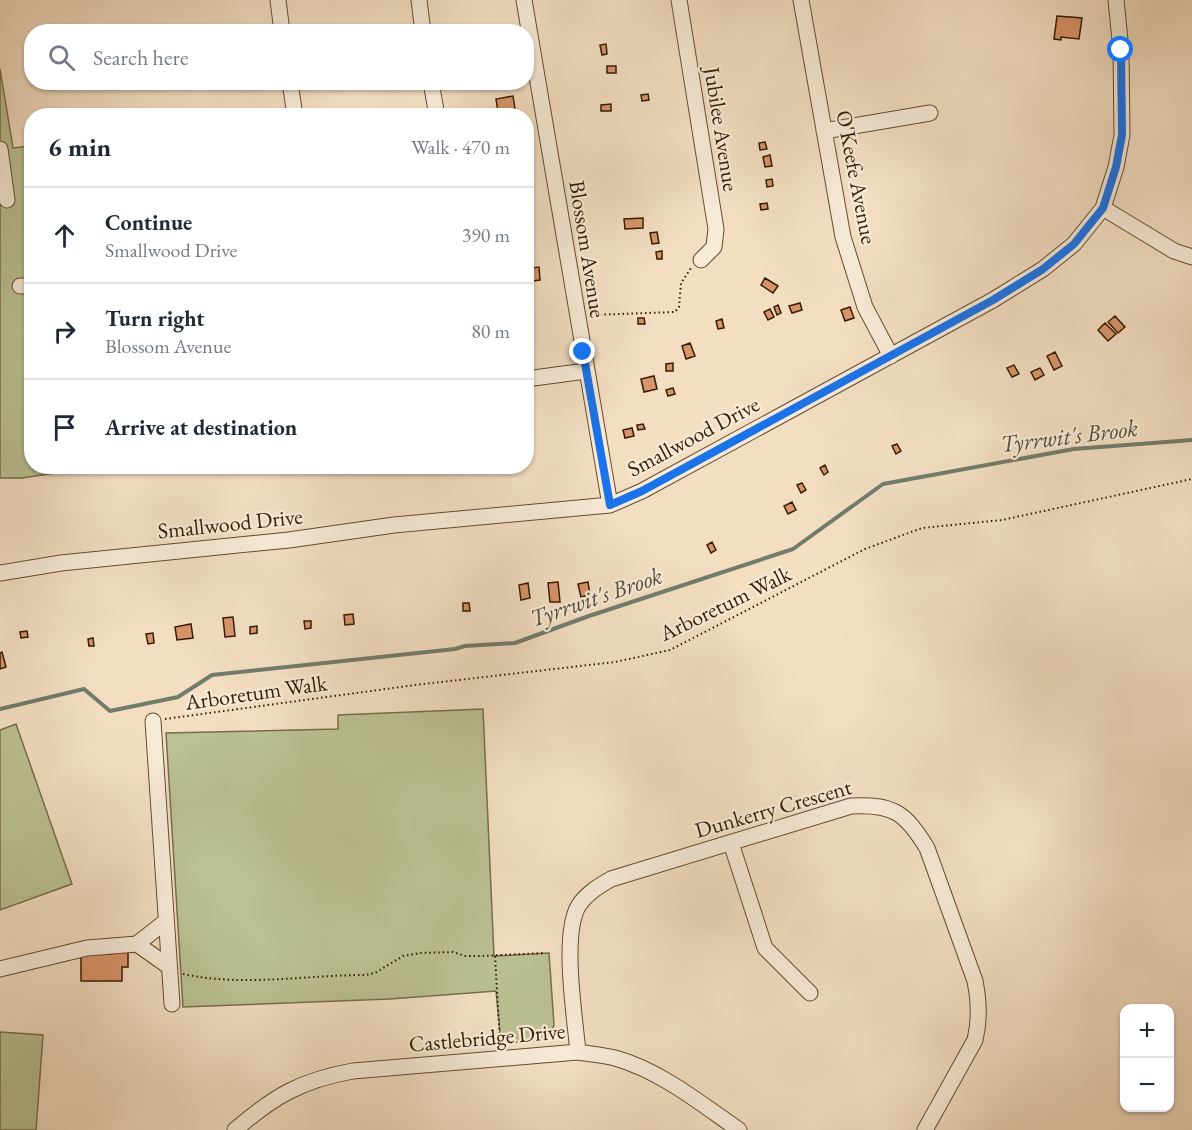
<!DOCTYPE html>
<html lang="en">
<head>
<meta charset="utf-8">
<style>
  :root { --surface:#fff; --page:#f2f2f3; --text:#1f2937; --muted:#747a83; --line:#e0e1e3 }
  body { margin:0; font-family:"EB Garamond",serif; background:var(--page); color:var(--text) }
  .controls { position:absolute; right:18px; bottom:18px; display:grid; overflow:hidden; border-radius:12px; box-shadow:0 2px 4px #0004 }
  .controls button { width:54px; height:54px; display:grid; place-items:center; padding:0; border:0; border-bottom:2px solid var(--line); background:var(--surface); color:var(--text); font:30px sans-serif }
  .stop { position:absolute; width:18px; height:18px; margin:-14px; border:4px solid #1a73e8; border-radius:50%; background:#fff }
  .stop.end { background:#1a73e8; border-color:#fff; box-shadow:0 2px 6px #0008 }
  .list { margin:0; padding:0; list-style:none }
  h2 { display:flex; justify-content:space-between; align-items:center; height:78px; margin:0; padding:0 24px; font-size:26px }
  h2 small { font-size:20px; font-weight:400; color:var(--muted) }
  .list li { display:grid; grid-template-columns:39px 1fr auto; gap:18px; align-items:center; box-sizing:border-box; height:96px; padding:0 24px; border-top:2px solid var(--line) }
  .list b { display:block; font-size:22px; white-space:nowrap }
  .list p { margin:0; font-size:20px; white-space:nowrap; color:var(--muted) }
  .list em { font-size:20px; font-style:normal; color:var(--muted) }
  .icon { flex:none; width:33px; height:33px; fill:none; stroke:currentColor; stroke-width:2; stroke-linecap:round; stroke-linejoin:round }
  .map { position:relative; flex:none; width:1192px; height:1130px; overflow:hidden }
  .search { position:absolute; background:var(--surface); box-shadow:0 2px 4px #0004; left:24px; top:24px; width:510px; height:66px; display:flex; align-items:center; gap:15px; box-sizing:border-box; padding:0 21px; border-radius:24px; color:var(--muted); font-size:22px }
  .panel { position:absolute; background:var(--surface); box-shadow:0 2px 4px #0004; left:24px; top:108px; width:510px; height:366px; border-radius:24px }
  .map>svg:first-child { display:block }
</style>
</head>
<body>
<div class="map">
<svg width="1192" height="1130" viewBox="0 0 1192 1130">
  <rect width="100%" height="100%" fill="#f3dec2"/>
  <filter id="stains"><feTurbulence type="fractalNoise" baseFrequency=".00333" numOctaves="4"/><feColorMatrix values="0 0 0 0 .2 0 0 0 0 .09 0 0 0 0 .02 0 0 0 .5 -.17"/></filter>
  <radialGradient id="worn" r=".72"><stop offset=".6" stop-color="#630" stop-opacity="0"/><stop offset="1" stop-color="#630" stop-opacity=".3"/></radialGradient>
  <path fill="#bac193" stroke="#776e4a" stroke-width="1.5" d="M0 69 13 148 31 146 32 466 95 467 22 478H0Z
    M483 709 494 956 549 953 554 1025C549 1046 518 1041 501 1043L496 991 390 999 183 1007 166 733 338 729V715Z
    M16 724 72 884 0 910V730Z
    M0 1032 43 1035 36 1130H0Z"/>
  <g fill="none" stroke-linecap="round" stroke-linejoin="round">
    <path stroke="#727c6d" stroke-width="4" d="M0 709 84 689 110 711 178 697 212 675 455 649 465 646 515 643 589 616 793 549 883 484 1074 449 1192 440"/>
  </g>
  <path fill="#d9946a" stroke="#341c00" stroke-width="1.5" d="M1057 16 1082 18 1079 39 1061 37V40L1054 39Z
    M606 44 607 54 602 55 600 45Z
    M607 66H616V73H607Z
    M648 94 649 100 642 101 641 95Z
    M513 96 515 109 498 112 496 99Z
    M611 104V111H601V105Z
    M765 142 767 149 760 150 759 143Z
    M770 155 772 166 765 167 763 157Z
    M772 179 773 186 767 187 766 180Z
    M767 203 768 209 761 210 760 204Z
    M643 218V228L625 229 624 219Z
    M532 223 533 230 526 231V224Z
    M657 232 659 243 652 244 650 233Z
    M662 251V259H657L656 252Z
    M539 267 540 280 526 282V269Z
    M765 278 778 286 773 293 761 285Z
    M800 303 802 310 792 313 789 306Z
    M778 305 781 313 777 315 774 307Z
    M850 307 854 318 845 321 841 310Z
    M770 309 774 317 768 320 764 312Z
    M1115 316 1125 327 1118 333 1108 322Z
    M638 318H644L645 324H638Z
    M722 319 724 328 718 329 716 321Z
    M526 323 530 342 526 343Z
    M1105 323 1116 334 1108 341 1098 330Z
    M690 343 695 356 686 359 682 346Z
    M1055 352 1062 366 1054 370 1047 356Z
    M673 363V371H666V364Z
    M1014 365 1019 374 1012 377 1007 368Z
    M1040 368 1044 375 1035 380 1031 372Z
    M654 376 657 389 644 392 641 379Z
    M673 388 675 394 668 396 666 390Z
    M643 424 645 429 638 430 637 425Z
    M632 428 634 436 625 438 623 430Z
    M897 444 901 451 896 454 892 446Z
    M825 465 828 472 824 475 820 468Z
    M802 483 806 490 801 493 797 485Z
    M792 502 796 510 788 514 784 506Z
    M712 542 716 550 711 553 707 545Z
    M558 582 560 602H550L548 583Z
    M588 582 590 595 581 597 578 584Z
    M528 583 530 598 521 600 519 585Z
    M463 603H469L470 611H463Z
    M353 614 354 624 345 625 344 615Z
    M233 617 235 636 225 637 223 618Z
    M304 621H311V628L305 629Z
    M191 624 193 638 177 640 175 627Z
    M257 626V633L250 634V627Z
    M27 631 28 637 21 638 20 632Z
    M153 633 154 643 148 644 146 634Z
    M93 638 94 646H89L88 639Z
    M2 652 6 667 0 669V653Z
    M112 950H128V967H122V981H81V954H112Z"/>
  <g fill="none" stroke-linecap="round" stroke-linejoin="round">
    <defs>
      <path id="minor" d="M278 0 282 32
        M419 0 423 32
        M524 0 610 505
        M679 0 716 229 714 247 701 260
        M801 0 843 237 865 307 891 356
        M290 82 295 116
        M431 82 437 116
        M824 131 930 113
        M0 149 7 200
        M1103 208 1174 251 1192 257
        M20 286H32
        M526 379 586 371
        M0 573 61 563 289 540 394 525 610 505 642 491 993 300 1043 269 1074 244 1103 208 1116 167 1122 135 1121 50 1116 0
        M153 721 172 1004
        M731 843 765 948 810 993
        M137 944 165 922
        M0 969 87 948 137 944 168 966
        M578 1052C575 1018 561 933 579 905 587 893 599 886 611 879L851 806C893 804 905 812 927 848L975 981C979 1001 980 1020 975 1040L925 1130
        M235 1130C274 1096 302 1080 353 1071L578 1052C590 1054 603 1055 615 1058 661 1071 700 1103 739 1130"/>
    </defs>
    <use href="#minor" stroke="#644c30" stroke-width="17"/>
    <path stroke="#341c00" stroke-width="2" stroke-dasharray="1.5 3" stroke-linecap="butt" d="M591 315 675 312 679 307 681 283 691 268
      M165 719 415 685 615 662 670 650 865 549 922 528 1002 520 1192 479
      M495 956 500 1041
      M183 974C243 987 305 975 366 975L375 973 403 956 420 953 453 952 465 956H480L545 953"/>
    <use href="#minor" stroke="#f7ead7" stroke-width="15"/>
  </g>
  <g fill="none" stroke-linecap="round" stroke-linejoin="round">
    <path stroke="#1a73e8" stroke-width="8" d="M583 352 610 505 642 491 993 300 1043 269 1074 244 1103 208 1116 167 1122 135 1121 50"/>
  </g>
  <g text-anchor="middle" stroke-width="4.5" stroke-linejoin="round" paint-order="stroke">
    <g font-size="22" fill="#341c00" stroke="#f7ead7">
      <text transform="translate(722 129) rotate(81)" y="8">Jubilee Avenue</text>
      <text transform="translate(857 177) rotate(79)" y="8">O'Keefe Avenue</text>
      <text transform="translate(588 249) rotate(81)" y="8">Blossom Avenue</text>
      <text transform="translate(693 436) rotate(-28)" y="8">Smallwood Drive</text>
      <text transform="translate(230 523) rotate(-6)" y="8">Smallwood Drive</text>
      <text transform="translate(725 603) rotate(-26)" y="8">Arboretum Walk</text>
      <text transform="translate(256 692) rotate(-8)" y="8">Arboretum Walk</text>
      <text transform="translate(773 808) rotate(-16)" y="8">Dunkerry Crescent</text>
      <text transform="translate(487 1037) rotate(-5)" y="8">Castlebridge Drive</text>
    </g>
    <g font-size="24" font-style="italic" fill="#534c36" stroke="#f7ead7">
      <text transform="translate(1069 436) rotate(-7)" y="8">Tyrrwit's Brook</text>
      <text transform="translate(596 597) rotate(-19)" y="8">Tyrrwit's Brook</text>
    </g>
  </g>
  <rect width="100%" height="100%" filter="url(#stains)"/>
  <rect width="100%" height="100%" fill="url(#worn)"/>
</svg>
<div class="controls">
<button>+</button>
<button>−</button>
</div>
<div class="stop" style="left:1121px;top:50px"></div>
<div class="stop end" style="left:583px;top:352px"></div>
<div class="search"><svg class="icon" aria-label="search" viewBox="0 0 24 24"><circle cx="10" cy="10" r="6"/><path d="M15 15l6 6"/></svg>Search here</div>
<section class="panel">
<h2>6 min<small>Walk · 470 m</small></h2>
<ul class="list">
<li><svg class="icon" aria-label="ahead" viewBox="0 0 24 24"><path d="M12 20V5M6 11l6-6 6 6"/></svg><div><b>Continue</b><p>Smallwood Drive</p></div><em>390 m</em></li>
<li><svg class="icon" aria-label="right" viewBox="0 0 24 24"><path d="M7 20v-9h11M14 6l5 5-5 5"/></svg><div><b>Turn right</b><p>Blossom Avenue</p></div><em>80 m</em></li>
<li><svg class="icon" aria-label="arrive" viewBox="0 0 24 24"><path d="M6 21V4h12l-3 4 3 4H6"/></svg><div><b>Arrive at destination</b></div></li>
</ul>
</section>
</div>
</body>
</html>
